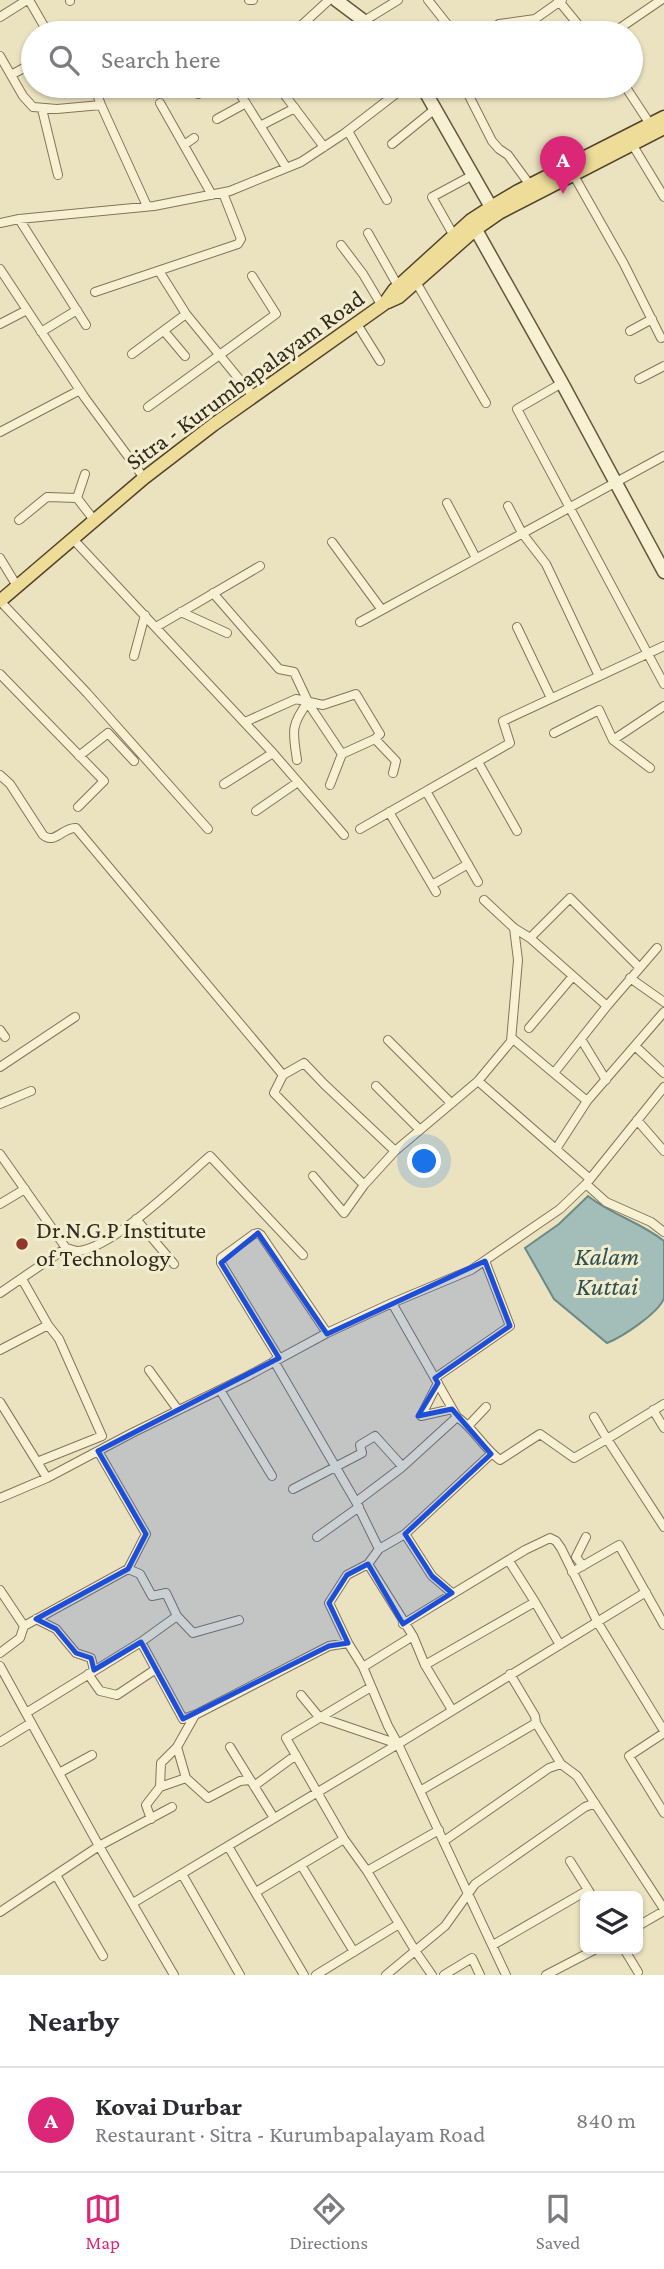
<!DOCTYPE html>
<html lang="en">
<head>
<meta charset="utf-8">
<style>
  :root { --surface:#fff; --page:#f7f7f7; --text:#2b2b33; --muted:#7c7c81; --line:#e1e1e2; --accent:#db2777 }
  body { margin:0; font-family:"Crimson Pro",serif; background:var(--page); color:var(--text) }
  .controls { position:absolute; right:21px; bottom:21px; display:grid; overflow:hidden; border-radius:10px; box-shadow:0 2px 5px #0004 }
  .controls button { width:63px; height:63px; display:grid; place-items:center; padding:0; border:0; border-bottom:2px solid var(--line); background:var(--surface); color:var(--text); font:35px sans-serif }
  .you { position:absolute; left:425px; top:1162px; width:24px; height:24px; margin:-18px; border:5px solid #fff; border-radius:50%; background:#1a73e8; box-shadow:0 0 0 10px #1a73e833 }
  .badge { display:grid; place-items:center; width:46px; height:46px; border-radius:50%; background:var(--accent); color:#fff; font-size:23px; font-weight:700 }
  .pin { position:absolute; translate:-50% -58px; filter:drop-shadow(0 2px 4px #0008) }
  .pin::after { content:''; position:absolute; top:37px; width:24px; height:21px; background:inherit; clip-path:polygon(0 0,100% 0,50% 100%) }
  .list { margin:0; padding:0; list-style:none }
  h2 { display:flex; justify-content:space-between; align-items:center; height:91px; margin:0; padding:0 28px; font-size:30px }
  h2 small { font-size:23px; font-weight:400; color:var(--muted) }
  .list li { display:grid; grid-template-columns:46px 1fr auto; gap:21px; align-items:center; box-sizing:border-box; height:105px; padding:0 28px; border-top:2px solid var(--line) }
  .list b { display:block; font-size:26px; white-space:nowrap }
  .list p { margin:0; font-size:23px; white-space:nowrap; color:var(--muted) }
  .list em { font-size:23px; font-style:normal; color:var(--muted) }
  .icon { flex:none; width:38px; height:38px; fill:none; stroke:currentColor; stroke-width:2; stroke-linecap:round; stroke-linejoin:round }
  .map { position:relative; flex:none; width:664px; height:1975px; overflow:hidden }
  .search { position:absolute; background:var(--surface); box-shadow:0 2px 5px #0004; left:21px; right:21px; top:21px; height:77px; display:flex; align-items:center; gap:18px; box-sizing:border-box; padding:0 24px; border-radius:38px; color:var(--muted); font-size:26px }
  .sheet { height:196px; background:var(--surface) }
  nav { display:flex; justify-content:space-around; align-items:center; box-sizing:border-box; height:98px; border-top:2px solid var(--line); background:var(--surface); font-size:19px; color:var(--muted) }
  nav a { display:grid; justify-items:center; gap:4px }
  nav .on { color:var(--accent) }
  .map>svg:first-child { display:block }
</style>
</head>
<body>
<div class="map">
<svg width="664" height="1975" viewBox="0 0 664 1975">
  <rect width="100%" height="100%" fill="#ebe3c0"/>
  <path fill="#a3bdb9" stroke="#6b8a86" stroke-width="2" d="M588 1196C612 1215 640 1222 664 1241 664 1253 664 1288 664 1298 659 1313 622 1337 607 1343L554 1299 525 1248 559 1224Z"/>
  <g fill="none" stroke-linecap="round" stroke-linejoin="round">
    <defs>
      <path id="street" d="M29 0 48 33
        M70 0V1
        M249 0H253
        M428 0 447 24
        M558 0 585 33
        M0 17 27 0
        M364 21 398 0
        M620 28 661 0
        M293 33 329 0
        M485 33 499 24 535 19 562 0
        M0 56 23 96 33 107 57 109 101 105 147 206
        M11 75 33 63
        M94 86 101 105
        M235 86 286 167
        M278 86 324 147
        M464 86 492 141 499 149 508 155 530 185
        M625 86 650 124
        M198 94 213 86
        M160 103 212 195
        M42 109 58 175
        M217 119 246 103
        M260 126 295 108
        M348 131 387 200
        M392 144 435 109
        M632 144 664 197
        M184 145 194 138
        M573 174 624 264 661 338
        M19 219 86 325
        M0 223 19 219 154 206 230 191 301 162 345 133 406 86
        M368 233 398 286
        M454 236 432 197 473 175
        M341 245 363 274 382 306
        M0 269 85 398 144 478
        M159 271 186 314 253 396
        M416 282 486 403
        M95 292 238 244 241 239 223 193
        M0 324 27 310
        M357 324 380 361
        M164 331 185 356
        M630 331 652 319
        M41 332 77 310
        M132 354 186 314
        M639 379 664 366
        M562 383 517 409 664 684
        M148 407 276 314 252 276
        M0 432 80 390
        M77 498 94 520
        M447 503 476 558
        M508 506 522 533 546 564 599 676
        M19 520 47 497 77 498 85 474
        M72 538 273 753 344 835
        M332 542 382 610
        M0 558 17 586
        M213 593 279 669 294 672 310 706 342 754
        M0 601 87 693 208 829
        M181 612 227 633
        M360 622 664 456
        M156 627 260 566
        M517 627 551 698
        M134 656 145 615
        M0 674 104 781 78 807
        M245 722 296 699 323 705 356 694 380 734 375 739 396 761 393 773
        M554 733 599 710 613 740 650 768
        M613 740 664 706
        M79 756 108 733 134 761
        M297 760C293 732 290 726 308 702
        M478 762 517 831
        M0 775 10 784 43 835C55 845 63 827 76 828L283 1075 274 1093 364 1185
        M224 784 273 753
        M330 785 342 754 375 739
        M426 791 478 882
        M256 811 298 782
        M389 812 436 892
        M360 829 510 743 503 721 664 646
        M432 885 468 864
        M484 900 514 928 518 960 511 1041
        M514 928 530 938 607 1006
        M530 938 570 898 639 967
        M630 978 664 1002
        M529 1028 573 976
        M0 1030 5 1037
        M581 1039 606 1080
        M388 1040 451 1103
        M635 1046 664 1073
        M0 1067 75 1017
        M554 1073 607 1006 657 948
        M283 1075 304 1063 324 1084 395 1151
        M478 1081 590 1179
        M376 1086 420 1130
        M0 1104 31 1091
        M637 1120 664 1151
        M556 1149 587 1101
        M0 1154 66 1248C67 1248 76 1251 77 1251 111 1250 183 1179 210 1156L303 1255
        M313 1176 344 1213 364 1185 395 1151 478 1081 513 1039 587 1101 664 1012
        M586 1184 606 1202 651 1222 664 1232
        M0 1204 25 1189
        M136 1219 174 1264
        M22 1279 48 1325 59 1339 102 1436 37 1462
        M0 1293 66 1248
        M392 1303 457 1417C474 1428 483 1448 500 1460L540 1434 574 1458 607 1439 664 1527
        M0 1350 48 1325
        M279 1358 221 1263V1258L254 1234 258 1233 261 1235 327 1333
        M274 1361 356 1502 379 1549
        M149 1370 178 1410
        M435 1378 510 1326 485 1261
        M438 1383 421 1416 452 1409
        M220 1390 272 1476
        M0 1402 47 1478
        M653 1410 664 1428
        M594 1417 607 1439 664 1404
        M469 1425 486 1407
        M98 1451 146 1534 128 1569 140 1574 152 1596 166 1593 177 1616 193 1633 239 1620
        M293 1489 362 1453 360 1445 375 1436 402 1466
        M0 1498 47 1478 132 1433 246 1377 327 1333 392 1303 471 1270 560 1209 586 1184 664 1087
        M356 1502 401 1468 457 1417
        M405 1534 432 1576 452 1593
        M317 1537 359 1507
        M509 1561 535 1602
        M368 1564 347 1575 329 1603 348 1643 363 1667 388 1726 398 1744
        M583 1566 576 1557 586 1537
        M572 1572 619 1545 664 1625
        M0 1590 24 1626
        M36 1619 56 1629 76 1653 91 1658 94 1670
        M403 1624 525 1550 550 1538 556 1541 561 1548 598 1623 664 1731
        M141 1642 183 1719 197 1714
        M0 1653 20 1638 24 1626 128 1569
        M425 1665 413 1636 368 1564 379 1549 405 1534 491 1454
        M0 1666 99 1846 174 1975
        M363 1667 413 1636
        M88 1674 100 1691 117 1695 156 1669
        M510 1674 535 1716 536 1723 561 1764 577 1776 664 1909
        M371 1687 286 1738 344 1839 367 1871 416 1952 432 1975
        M301 1695 319 1717 398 1744
        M452 1710 425 1665 535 1602 560 1645
        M26 1713 141 1642 177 1616
        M664 1733 629 1756 664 1813
        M0 1742 31 1723
        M177 1747 186 1778 208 1798 240 1781 250 1780
        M230 1747 274 1818
        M59 1773 92 1755
        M254 1786 296 1755
        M160 1787 186 1778
        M420 1791 536 1723
        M151 1819 146 1805 160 1787 161 1763 177 1747 195 1715 329 1646 348 1643
        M444 1841 549 1768 561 1764
        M228 1846 304 1975
        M570 1861 592 1896
        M301 1865 354 1952
        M367 1871 439 1830
        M182 1874 240 1975
        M56 1875 103 1956
        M256 1892 344 1839
        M133 1903 398 1744
        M0 1912 99 1846 172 1807
        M638 1926 664 1911
        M493 1945 588 1890
        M624 1949 638 1972
        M316 1975 399 1924
        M386 1975 445 1926 475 1884 585 1807 595 1803
        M444 1975 472 1958 480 1975
        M506 1975 398 1744 646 1592
        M546 1975 596 1949"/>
      <path id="secondary" d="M336 0 364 21 375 33
        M422 86 491 207
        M471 221 562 383 664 572"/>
      <path id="primary" d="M388 302 399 297 476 229 499 213 664 128
        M0 601 144 478 213 425 384 304 394 290 471 220 491 207 518 191 664 117"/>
    </defs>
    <use href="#street" stroke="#837459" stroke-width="10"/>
    <use href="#secondary" stroke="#65553d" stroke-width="15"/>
    <use href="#primary" stroke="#51422d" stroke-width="15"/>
    <use href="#street" stroke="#f7f0d3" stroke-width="8"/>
    <use href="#secondary" stroke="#f7f0d3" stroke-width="12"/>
    <use href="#primary" stroke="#eddd99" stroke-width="12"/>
  </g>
  <path fill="#1d4ed8" fill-opacity="0.2" stroke="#1d4ed8" stroke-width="5" stroke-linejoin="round" d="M258 1233 327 1334 485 1261 510 1326 435 1378 438 1383 418 1416 452 1409 491 1454 405 1534 432 1576 452 1593 403 1624 368 1564 347 1575 329 1603 348 1643 329 1646 183 1719 141 1642 94 1670 91 1658 76 1653 56 1629 36 1619 128 1569 146 1534 98 1451 279 1358 221 1263Z"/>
  <circle fill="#8f372c" stroke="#f3edcf" stroke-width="2.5" cx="22" cy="1244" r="7"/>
  <g text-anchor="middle" stroke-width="6" stroke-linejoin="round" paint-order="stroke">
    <g font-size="24" fill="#332a1d" stroke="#f3edcf">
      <text transform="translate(245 380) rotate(-36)" y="8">Sitra - Kurumbapalayam Road</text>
    </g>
    <g font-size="24" fill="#332a1d" stroke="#f3edcf" text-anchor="start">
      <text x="36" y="1238">Dr.N.G.P Institute<tspan x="36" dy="28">of Technology</tspan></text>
    </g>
    <g font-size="26" font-style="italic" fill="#2d5153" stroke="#f3edcf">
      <text x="607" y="1265">Kalam<tspan x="607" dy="30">Kuttai</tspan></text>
    </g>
  </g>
</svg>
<div class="controls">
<button><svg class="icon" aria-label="layers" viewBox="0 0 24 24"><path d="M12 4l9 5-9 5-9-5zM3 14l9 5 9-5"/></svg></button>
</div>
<div class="you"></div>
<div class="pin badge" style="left:563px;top:194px">A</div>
<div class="search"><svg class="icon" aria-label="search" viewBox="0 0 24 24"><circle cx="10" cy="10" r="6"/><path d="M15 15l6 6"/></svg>Search here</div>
</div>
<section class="sheet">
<h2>Nearby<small></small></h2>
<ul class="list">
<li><span class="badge">A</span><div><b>Kovai Durbar</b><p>Restaurant · Sitra - Kurumbapalayam Road</p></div><em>840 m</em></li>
</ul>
</section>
<nav>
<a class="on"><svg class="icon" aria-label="map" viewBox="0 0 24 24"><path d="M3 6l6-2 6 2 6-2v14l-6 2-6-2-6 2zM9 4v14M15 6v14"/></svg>Map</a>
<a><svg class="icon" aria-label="directions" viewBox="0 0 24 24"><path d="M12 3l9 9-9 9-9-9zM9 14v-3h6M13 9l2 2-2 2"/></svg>Directions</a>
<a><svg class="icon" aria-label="saved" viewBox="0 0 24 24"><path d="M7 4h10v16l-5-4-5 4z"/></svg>Saved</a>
</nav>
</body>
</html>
